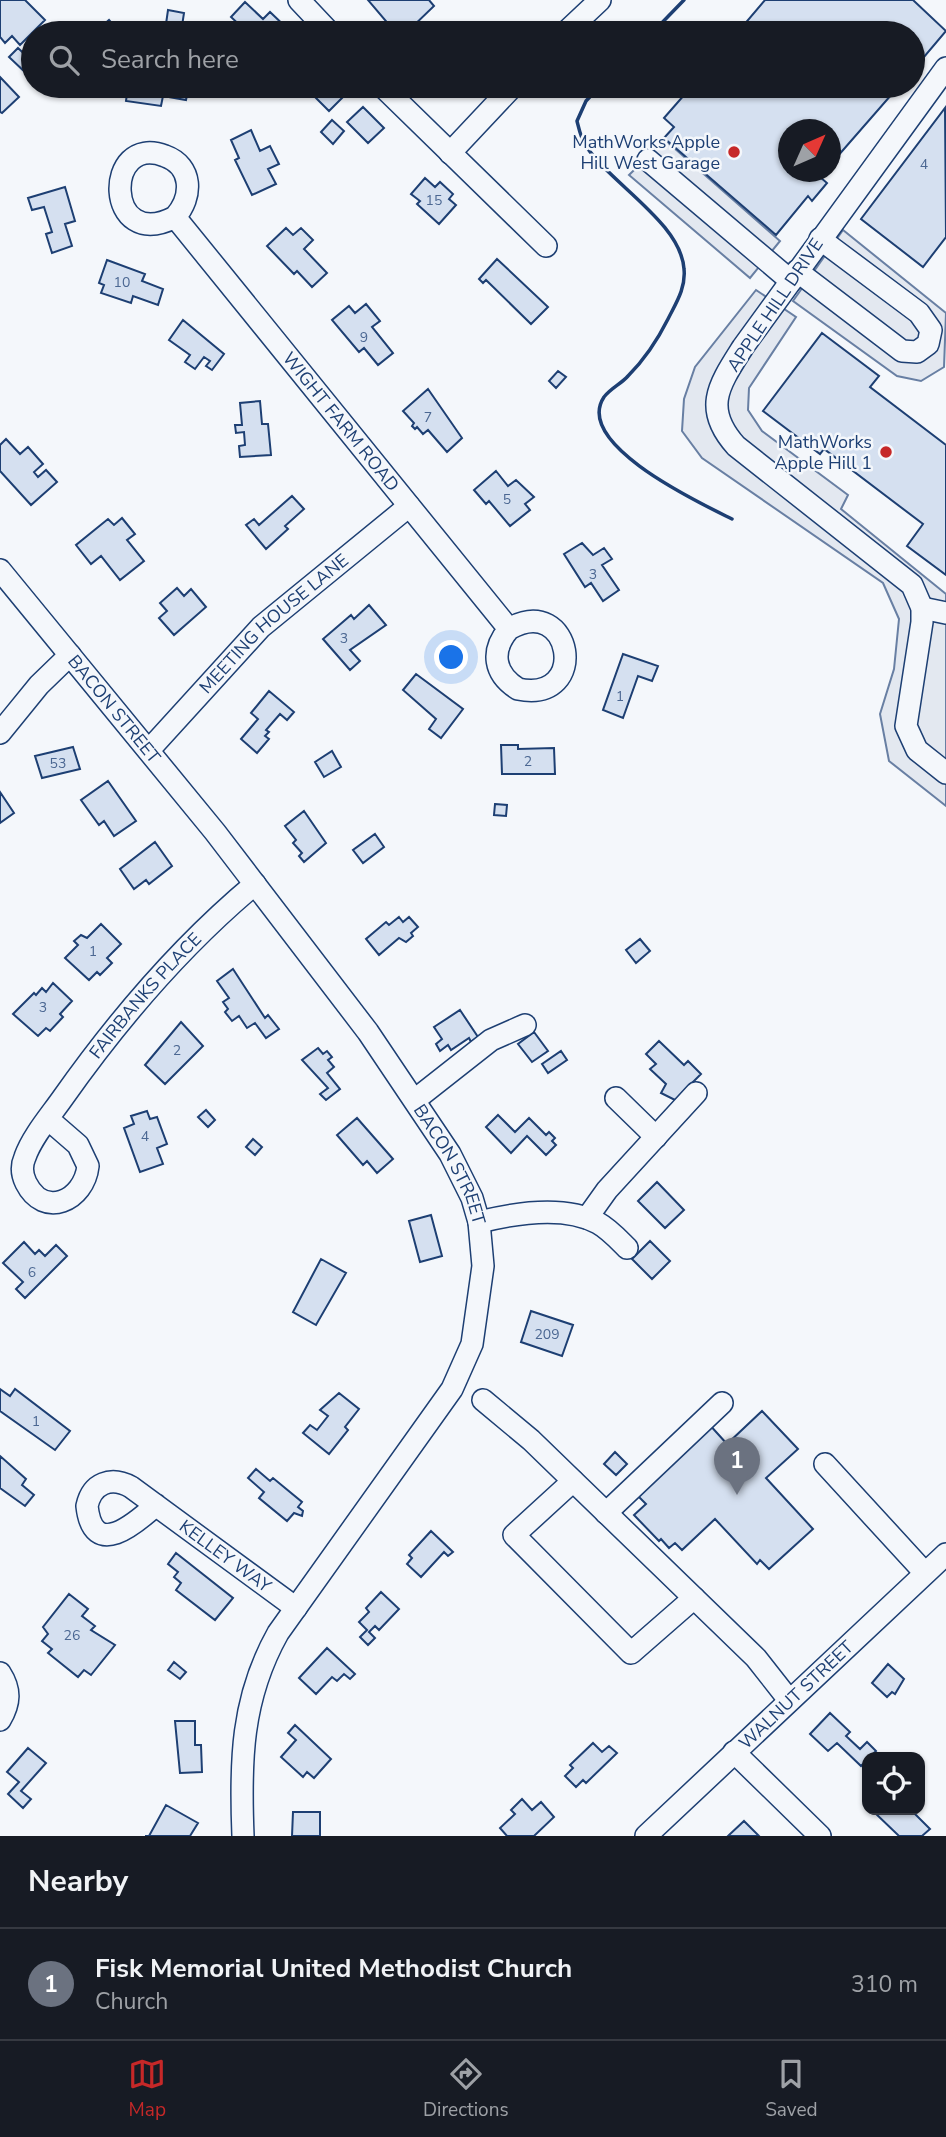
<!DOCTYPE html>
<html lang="en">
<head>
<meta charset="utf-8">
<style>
  :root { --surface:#171b24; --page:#242831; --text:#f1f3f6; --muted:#9ea1a6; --line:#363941; --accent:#c62828 }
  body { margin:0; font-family:"Nunito Sans",sans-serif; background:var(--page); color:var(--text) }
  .controls { position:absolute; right:21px; bottom:21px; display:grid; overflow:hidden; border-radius:14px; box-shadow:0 2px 5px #0004 }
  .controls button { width:63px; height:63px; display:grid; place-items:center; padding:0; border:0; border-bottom:2px solid var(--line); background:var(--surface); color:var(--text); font:35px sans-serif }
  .compass { position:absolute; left:778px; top:119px; width:63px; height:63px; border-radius:50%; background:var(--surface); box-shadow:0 2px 5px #0004; rotate:45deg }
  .you { position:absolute; left:452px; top:658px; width:24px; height:24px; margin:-18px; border:5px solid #fff; border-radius:50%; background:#1a73e8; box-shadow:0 0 0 10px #1a73e833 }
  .badge { display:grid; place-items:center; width:46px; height:46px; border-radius:50%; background:var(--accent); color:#fff; font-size:23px; font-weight:700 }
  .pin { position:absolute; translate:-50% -58px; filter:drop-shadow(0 2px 4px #0008) }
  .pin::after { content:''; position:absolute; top:37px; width:24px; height:21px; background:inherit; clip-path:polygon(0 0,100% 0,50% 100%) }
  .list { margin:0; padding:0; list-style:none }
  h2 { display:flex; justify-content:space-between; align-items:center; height:91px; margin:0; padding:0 28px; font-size:30px }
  h2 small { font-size:23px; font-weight:400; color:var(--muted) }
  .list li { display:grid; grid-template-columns:46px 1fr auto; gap:21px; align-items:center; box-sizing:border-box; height:112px; padding:0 28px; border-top:2px solid var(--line) }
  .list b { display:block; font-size:26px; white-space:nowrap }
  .list p { margin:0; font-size:23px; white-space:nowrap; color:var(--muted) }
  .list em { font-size:23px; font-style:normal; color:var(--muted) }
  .icon { flex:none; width:38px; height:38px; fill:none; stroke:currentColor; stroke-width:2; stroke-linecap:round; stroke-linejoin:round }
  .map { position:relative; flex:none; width:946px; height:1836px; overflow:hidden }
  .search { position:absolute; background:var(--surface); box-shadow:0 2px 5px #0004; left:21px; right:21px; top:21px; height:77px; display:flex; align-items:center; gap:18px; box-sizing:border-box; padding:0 24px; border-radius:38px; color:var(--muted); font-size:26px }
  .sheet { height:203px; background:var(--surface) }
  nav { display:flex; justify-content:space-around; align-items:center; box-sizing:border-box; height:98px; border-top:2px solid var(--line); background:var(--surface); font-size:19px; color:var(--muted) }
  nav a { display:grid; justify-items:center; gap:4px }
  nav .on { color:var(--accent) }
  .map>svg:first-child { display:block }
</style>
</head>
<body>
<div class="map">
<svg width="946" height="1836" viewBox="0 0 946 1836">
  <rect width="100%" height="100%" fill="#f4f7fb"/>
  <path fill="#e3e8f0" stroke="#687fa3" stroke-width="2" d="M665 140 780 241 750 278 629 175Z
    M843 230 946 313 944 367 921 381 897 376 793 301Z
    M756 290 796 317 749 388 748 410 762 431 848 495 841 509 946 594V806L889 761 880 714 894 669 899 619 883 583 702 458 682 431 684 399 695 367Z"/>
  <path fill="#d5e0f0" stroke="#1d3f73" stroke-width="2" d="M0 0H25L45 20 20 45 12 36 5 43 0 37Z
    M368 0H429L434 6 406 33H396Z
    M765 0H913L946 31 913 70V33H737Z
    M245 2 263 19 270 12 292 33H258L250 26 246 31 231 17Z
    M168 10 184 13 182 26 166 24Z
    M109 20 120 33H108L102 26Z
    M18 48 33 62 27 74 9 57Z
    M0 77 19 97 2 113 0 112Z
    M128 86H189L186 100 163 96 161 106 126 101Z
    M304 86H342L348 92 329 111Z
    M692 86H899L830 165V130H788V172H825L820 177 827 183 812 201 808 196 776 235 664 138 674 127 664 118Z
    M363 107 384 128 368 143 347 122Z
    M945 108 946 237 923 267 861 219Z
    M332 120 344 131 333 144 321 132Z
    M251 130 260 151 270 146 279 164 268 169 276 184 252 195 235 160 239 158 231 140Z
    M425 178 435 187 440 182 453 194 449 199 456 205 439 224 417 204 420 201 411 194Z
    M65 187 75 221 65 224 72 246 52 253 46 234 52 232 44 207 32 210 28 198Z
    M286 228 293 235 301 228 313 240 304 249 327 273 312 287 297 271 294 274 267 246Z
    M497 259 548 307 531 324 486 280 483 283 479 279Z
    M107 260 145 274 142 281 163 289 158 305 133 296 131 303 101 293 104 285 99 283Z
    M366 304 380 321 372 327 393 353 378 365 364 348 359 352 332 320 349 306 355 313Z
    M183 320 224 354 212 370 206 366 210 361 204 357 195 369 185 362 190 355 169 340Z
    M822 333 879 376 870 387 946 445V575L907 546 923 524 824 449 820 454 763 411Z
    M558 371 566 377 556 388 549 381Z
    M428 389 462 438 447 452 428 430 423 434 417 427 415 429 412 426 414 423 403 411Z
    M260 401 262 424H268L271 455 240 457 239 446 245 445 244 432 236 433 235 425H242L240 403Z
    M6 439 20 454 28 447 43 464 34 472 38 477 46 470 57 482 31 505 0 471V445Z
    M496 471 508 486 516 480 534 497 525 504 530 510 510 526 489 501 486 504 474 490Z
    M292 496 304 509 285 526 288 529 266 549 246 525 254 519 259 525Z
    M122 518 135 534 127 540 144 561 120 580 101 556 91 564 76 545 108 519 114 525Z
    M582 543 593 555 604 548 612 559 602 565 619 590 603 601 591 583 585 587 564 554Z
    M177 588 184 596 191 589 206 607 174 635 159 618 167 611 160 603Z
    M369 605 386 625 350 650 360 661 350 670 323 639 351 615 354 619Z
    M623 654 658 666 652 681 638 676 623 718 603 710Z
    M416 674 463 709 441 738 429 729 436 719 403 690Z
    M269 691 294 712 287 720 280 714 266 730 269 732 265 736 269 739 257 753 241 739 258 719 251 713Z
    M501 745H518V749L554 748 555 774H502Z
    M73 747 80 769 42 778 35 756Z
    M332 751 341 767 324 777 315 762Z
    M108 781 136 821 114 836 104 821 99 825 81 800Z
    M0 792 14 813 0 823Z
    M495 804 507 805 506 816 494 815Z
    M304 811 326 843 304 862 299 856 302 853 293 843 296 840 285 826Z
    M375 834 384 847 363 863 353 850Z
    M155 842 172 866 149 884 146 880 134 889 120 869Z
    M399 917 403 922 409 917 418 927 411 933 413 936 406 942 399 938 379 955 366 939 386 922 389 925Z
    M101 924 121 944 107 958 112 963 100 975 97 972 89 980 65 958 78 945 74 941 81 935 87 938Z
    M640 939 650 951 636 963 626 950Z
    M233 969 265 1018 268 1015 279 1029 266 1038 255 1023 247 1028 239 1016 232 1021 225 1012 228 1009 223 1002 229 998 217 981Z
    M53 983 72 1001 60 1014 63 1017 50 1031 46 1028 38 1036 13 1014 34 993 36 995 42 988 46 992Z
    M460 1010 478 1037 471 1042 469 1038 451 1050 448 1045 440 1051 436 1044 442 1039 434 1027Z
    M181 1022 203 1046 165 1084 145 1065Z
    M534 1032 548 1051 532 1062 518 1044Z
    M659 1041 684 1065 688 1061 701 1074 675 1100 661 1093 666 1084 650 1069 656 1064 646 1054Z
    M318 1048 323 1054 327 1051 332 1057 328 1060 334 1067 327 1073 340 1089 326 1100 320 1094 328 1088 302 1060Z
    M561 1051 567 1060 548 1073 542 1064Z
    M206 1110 215 1120 208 1127 198 1117Z
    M147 1111 150 1119 157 1117 167 1144 157 1148 163 1164 140 1172 124 1128 134 1124 131 1116Z
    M498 1115 515 1132 529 1118 546 1135 549 1132 555 1138 552 1141 556 1145 546 1155 527 1136 511 1153 486 1127Z
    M357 1118 393 1159 377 1173 367 1161 363 1165 337 1135Z
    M253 1139 262 1147 255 1155 246 1147Z
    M657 1182 684 1210 665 1228 638 1201Z
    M431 1215 442 1256 420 1262 409 1221Z
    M650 1241 670 1261 652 1279 632 1259Z
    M24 1242 35 1254 39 1250 45 1256 56 1245 67 1256 25 1298 16 1289 23 1282 3 1263Z
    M321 1259 346 1273 316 1325 293 1312Z
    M531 1311 573 1325 562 1356 521 1342Z
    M0 1389 10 1396 15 1389 70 1431 55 1450 0 1411Z
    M339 1393 359 1409 345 1427 348 1430 329 1454 303 1433 310 1425 317 1430 328 1416 320 1410Z
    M762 1411 798 1449 766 1478 813 1529 769 1569 760 1560 757 1564 715 1519 682 1550 675 1543 669 1548 661 1539 659 1541 634 1515 646 1504 638 1496 708 1423 727 1444Z
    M615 1452 627 1464 616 1475 604 1464Z
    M0 1456 26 1479 22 1485 34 1495 25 1506 0 1488Z
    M256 1469 270 1481 273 1478 302 1502 298 1507 303 1511 302 1516 294 1513 287 1521 259 1498 264 1492 248 1478Z
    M431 1531 453 1552 448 1556 444 1552 421 1577 407 1564 412 1558 409 1555Z
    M176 1553 233 1598 215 1620 176 1590 181 1583 174 1577 178 1572 168 1564Z
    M381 1592 399 1609 379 1630 375 1626 369 1632 375 1638 368 1645 360 1637 367 1630 359 1622 369 1612 366 1608Z
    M69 1594 88 1609 82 1616 95 1626 91 1630 115 1645 91 1675 84 1670 78 1677 48 1653 52 1649 42 1641 48 1634 43 1627Z
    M327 1648 355 1674 350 1679 344 1674 337 1681 332 1677 316 1694 299 1678Z
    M174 1662 186 1672 180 1679 168 1670Z
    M888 1664 904 1679 895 1694 892 1692 887 1697 872 1683Z
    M830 1713 850 1732 846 1736 860 1749 867 1742 876 1751 861 1766 837 1743 828 1751 810 1734Z
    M175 1721H195V1745H201L202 1772 180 1773Z
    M295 1725 331 1759 314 1778 307 1772 303 1777 281 1757 296 1740 288 1733Z
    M593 1743 602 1752 609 1746 617 1753 586 1783 583 1780 576 1787 565 1776 573 1768 570 1765Z
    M28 1748 46 1763 21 1791 31 1799 23 1808 8 1794 19 1782 7 1772Z
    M522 1799 532 1810 541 1802 554 1817 534 1836H507L500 1828 515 1814 511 1810Z
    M166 1805 198 1823 190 1836H145H149Z
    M876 1810H911L930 1829 922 1836H899L874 1812Z
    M293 1812H320V1836H292Z
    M744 1821 759 1836H728Z"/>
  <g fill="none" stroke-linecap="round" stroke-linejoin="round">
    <defs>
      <g id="minor">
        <path d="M299 0 330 33"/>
        <path d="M565 33 600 0"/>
        <path d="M946 68 743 347C719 385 702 408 736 446L912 585 922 608V622L906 726 917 750 946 773"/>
        <path d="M382 86 546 246"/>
        <path d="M450 153 513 86"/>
        <path d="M648 160 791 281"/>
        <path id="s1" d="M175 217C104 254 103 132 165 156 193 166 193 197 175 217L509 629C572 592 591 704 518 689 494 674 490 651 509 629"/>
        <path d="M797 271 902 351 917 352 928 344 931 330 919 313 820 239"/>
        <path id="s2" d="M0 570 215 832 368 1032 450 1154 472 1198 479 1222 483 1266 472 1344 452 1389 278 1633C241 1699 240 1762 243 1836"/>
        <path d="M922 608 946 613"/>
        <path d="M0 733 39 685 70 655"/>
        <path id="s3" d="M149 750 261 627 409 506"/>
        <path d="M616 1098 656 1137"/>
        <path d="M416 1099 491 1040 525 1025"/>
        <path id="s4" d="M48 1119 78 1145 88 1166C84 1201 44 1219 26 1183 22 1175 21 1166 25 1157 32 1137 50 1116 62 1099 117 1021 182 945 255 884"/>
        <path d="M587 1218 607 1190 696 1093"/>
        <path d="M479 1222C515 1213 565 1205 598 1223 609 1229 618 1239 627 1248"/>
        <path d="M483 1400 531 1440 756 1658 789 1700"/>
        <path d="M825 1464 925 1573"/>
        <path d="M573 1481 514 1535 631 1653 694 1598"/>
        <path id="s5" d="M156 1505C136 1523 93 1561 87 1506 92 1483 111 1476 131 1487L296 1608"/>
        <path d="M606 1513 722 1403"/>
        <path d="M0 1673C11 1690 10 1703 0 1720"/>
        <path d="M734 1752 820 1836"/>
        <path id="s6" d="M646 1836 946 1554"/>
      </g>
    </defs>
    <use href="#minor" stroke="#1d3f73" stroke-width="24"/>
    <use href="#minor" stroke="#f4f7fb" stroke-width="21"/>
    <path stroke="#1d3f73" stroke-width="3.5" d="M652 33 684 0
      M600 86 586 101 577 121C579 129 581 139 586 146 611 184 681 223 684 269 686 288 676 303 668 319 658 339 644 360 628 376 621 384 611 388 604 397 573 444 700 503 732 519"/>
  </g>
  <g fill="#c62828" stroke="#f4f7fb" stroke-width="2.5">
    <circle cx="734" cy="152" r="7"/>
    <circle cx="886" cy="452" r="7"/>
  </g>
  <g text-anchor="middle" stroke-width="5" stroke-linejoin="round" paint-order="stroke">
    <g font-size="14" fill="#4b6792">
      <text x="924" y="169">4</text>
      <text x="434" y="205">15</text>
      <text x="122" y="287">10</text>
      <text x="364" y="342">9</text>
      <text x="428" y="422">7</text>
      <text x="507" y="504">5</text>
      <text x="593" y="579">3</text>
      <text x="344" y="643">3</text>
      <text x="620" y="701">1</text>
      <text x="528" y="766">2</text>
      <text x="58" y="768">53</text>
      <text x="93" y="956">1</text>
      <text x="43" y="1012">3</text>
      <text x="177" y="1055">2</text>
      <text x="145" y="1141">4</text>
      <text x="32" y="1277">6</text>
      <text x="547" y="1339">209</text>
      <text x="36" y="1426">1</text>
      <text x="72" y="1640">26</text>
    </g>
    <g font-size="18" fill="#1d3f73" stroke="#f4f7fb" text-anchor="end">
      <text x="720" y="148">MathWorks Apple<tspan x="720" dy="21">Hill West Garage</tspan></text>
      <text x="872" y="448">MathWorks<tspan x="872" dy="21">Apple Hill 1</tspan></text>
    </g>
    <g font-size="18" fill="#1d3f73" stroke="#f4f7fb">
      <text transform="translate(775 305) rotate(-56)" y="6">APPLE HILL DRIVE</text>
      <text dy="6" stroke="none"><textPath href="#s1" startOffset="483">WIGHT FARM ROAD</textPath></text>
      <text dy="6" stroke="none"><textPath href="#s3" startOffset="178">MEETING HOUSE LANE</textPath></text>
      <text dy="6" stroke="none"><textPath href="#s2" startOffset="180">BACON STREET</textPath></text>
      <text dy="6" stroke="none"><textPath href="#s4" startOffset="382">FAIRBANKS PLACE</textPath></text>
      <text dy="6" stroke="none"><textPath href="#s2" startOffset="747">BACON STREET</textPath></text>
      <text dy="6" stroke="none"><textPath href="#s5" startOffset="271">KELLEY WAY</textPath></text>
      <text dy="6" stroke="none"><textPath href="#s6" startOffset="206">WALNUT STREET</textPath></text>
    </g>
  </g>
</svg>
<div class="controls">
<button><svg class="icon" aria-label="locate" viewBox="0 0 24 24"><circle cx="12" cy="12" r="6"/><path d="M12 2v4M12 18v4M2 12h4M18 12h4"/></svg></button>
</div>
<svg class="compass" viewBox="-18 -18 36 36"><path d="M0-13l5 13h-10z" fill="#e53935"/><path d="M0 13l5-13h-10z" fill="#9ea1a6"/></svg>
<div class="you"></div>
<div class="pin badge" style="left:737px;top:1495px;background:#6b7280">1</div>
<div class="search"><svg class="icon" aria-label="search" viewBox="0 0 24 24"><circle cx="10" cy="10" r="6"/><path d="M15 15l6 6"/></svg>Search here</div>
</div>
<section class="sheet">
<h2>Nearby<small></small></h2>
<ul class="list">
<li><span class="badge" style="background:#6b7280">1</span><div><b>Fisk Memorial United Methodist Church</b><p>Church</p></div><em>310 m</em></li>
</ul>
</section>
<nav>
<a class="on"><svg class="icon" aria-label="map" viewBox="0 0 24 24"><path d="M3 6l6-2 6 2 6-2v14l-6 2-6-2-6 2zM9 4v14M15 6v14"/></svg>Map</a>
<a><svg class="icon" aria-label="directions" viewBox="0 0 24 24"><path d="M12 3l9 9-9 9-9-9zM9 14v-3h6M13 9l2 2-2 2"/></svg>Directions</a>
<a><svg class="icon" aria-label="saved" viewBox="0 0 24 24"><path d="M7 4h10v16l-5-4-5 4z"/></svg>Saved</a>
</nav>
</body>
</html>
